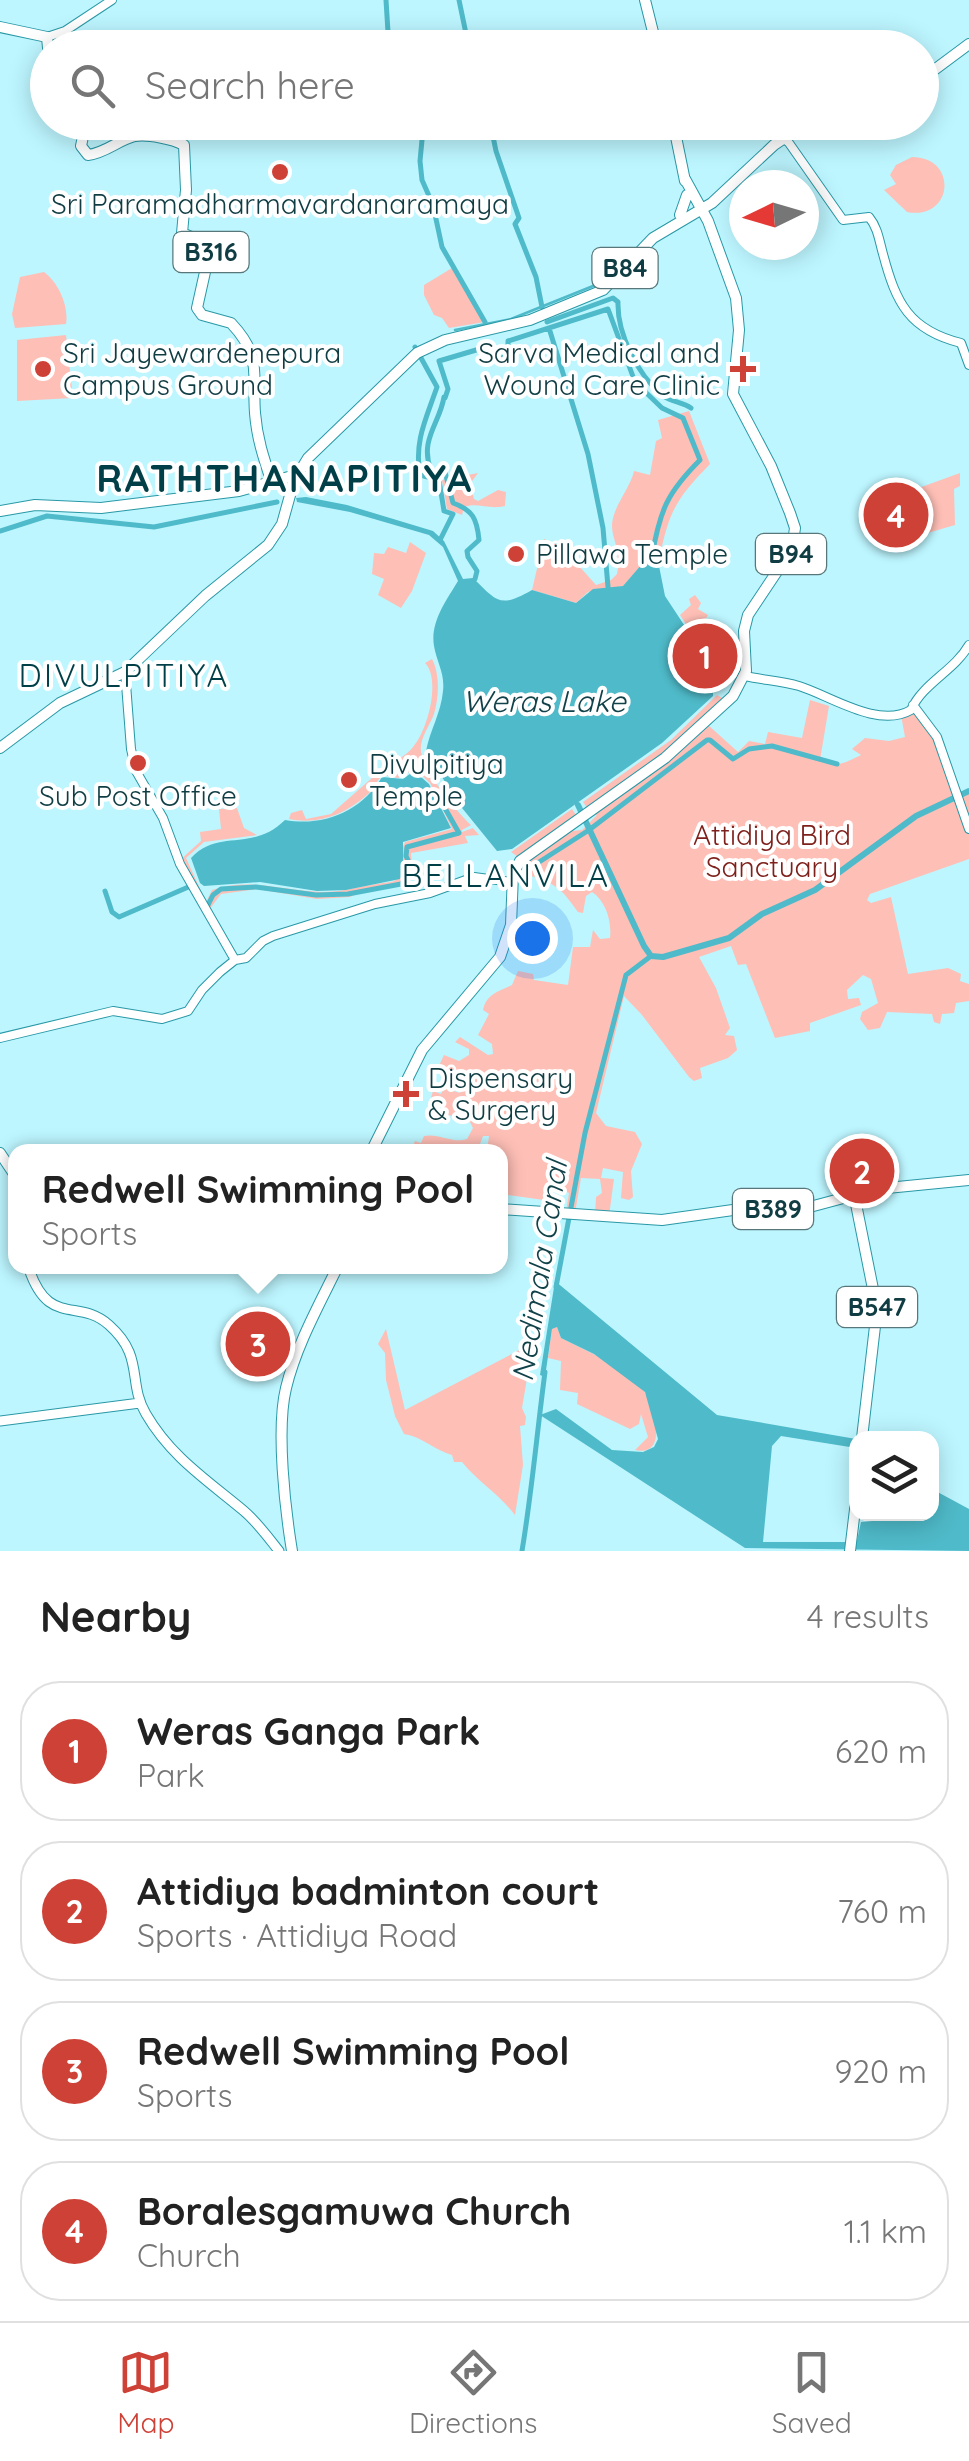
<!DOCTYPE html>
<html lang="en">
<head>
<meta charset="utf-8">
<style>
  :root { --surface:#fff; --page:#f2f2f2; --text:#222; --muted:#767676; --line:#e0e0e0; --accent:#ce4137 }
  body { margin:0; font-family:Quicksand,sans-serif; background:var(--page); color:var(--text) }
  .controls { position:absolute; right:30px; bottom:30px; display:grid; overflow:hidden; border-radius:20px; box-shadow:0 5px 25px #0003 }
  .controls button { width:90px; height:90px; display:grid; place-items:center; padding:0; border:0; border-bottom:2px solid var(--line); background:var(--surface); color:var(--text); font:50px sans-serif }
  .compass { position:absolute; left:729px; top:170px; width:90px; height:90px; border-radius:50%; background:var(--surface); box-shadow:0 5px 25px #0003; rotate:265deg }
  .you { position:absolute; left:532px; top:938px; width:35px; height:35px; margin:-25px; border:8px solid #fff; border-radius:50%; background:#1a73e8; box-shadow:0 0 0 15px #1a73e833 }
  .badge { display:grid; place-items:center; width:65px; height:65px; border-radius:50%; background:var(--accent); color:#fff; font-size:32px; font-weight:700 }
  .pin { position:absolute; translate:-50% -50%; border:5px solid #fff; box-shadow:0 2px 10px #0006 }
  .popup { position:absolute; left:8px; top:1144px; width:500px; height:130px; box-sizing:border-box; display:grid; place-content:center; border-radius:20px; background:var(--surface); filter:drop-shadow(0 2px 8px #0005); font-size:32px; white-space:nowrap; color:var(--muted) }
  .popup b { font-size:38px; color:var(--text) }
  .popup::after { content:''; position:absolute; left:50%; top:100%; margin-left:-20px; border:20px solid transparent; border-top-color:var(--surface) }
  .list { margin:0; padding:0; list-style:none }
  h2 { display:flex; justify-content:space-between; align-items:center; height:130px; margin:0; padding:0 40px; font-size:42px }
  h2 small { font-size:32px; font-weight:400; color:var(--muted) }
  .list li { display:grid; grid-template-columns:65px 1fr auto; gap:30px; align-items:center; box-sizing:border-box; height:140px; margin:0 20px 20px; padding:0 20px; border:2px solid var(--line); border-radius:40px }
  .list b { display:block; font-size:38px; white-space:nowrap }
  .list p { margin:0; font-size:32px; white-space:nowrap; color:var(--muted) }
  .list em { font-size:32px; font-style:normal; color:var(--muted) }
  .icon { flex:none; width:55px; height:55px; fill:none; stroke:currentColor; stroke-width:2; stroke-linecap:round; stroke-linejoin:round }
  .map { position:relative; flex:none; width:969px; height:1551px; overflow:hidden }
  .search { position:absolute; background:var(--surface); box-shadow:0 5px 25px #0003; left:30px; right:30px; top:30px; height:110px; display:flex; align-items:center; gap:25px; box-sizing:border-box; padding:0 35px; border-radius:55px; color:var(--muted); font-size:38px }
  .sheet { height:770px; background:var(--surface) }
  nav { display:flex; justify-content:space-around; align-items:center; box-sizing:border-box; height:140px; border-top:2px solid var(--line); background:var(--surface); font-size:28px; color:var(--muted) }
  nav a { display:grid; justify-items:center; gap:5px }
  nav .on { color:var(--accent) }
  .map>svg:first-child { display:block }
</style>
</head>
<body>
<div class="map">
<svg width="969" height="1551" viewBox="0 0 969 1551">
  <rect width="100%" height="100%" fill="#bdf6ff"/>
  <path fill="#febfb6" d="M912 157C959 157 953 221 907 212L884 190 896 184 890 175 896 165Z
    M452 268 485 322 449 328 442 318 434 315 424 295V285Z
    M44 272C59 283 69 307 66 324L15 328 12 314 20 277Z
    M66 335 73 398 17 401V340Z
    M689 411 710 464C678 497 669 510 660 556L649 557 623 586 588 592 576 603 532 590 544 539 562 547 596 585 611 580 617 574C622 549 612 542 612 525 613 506 630 489 634 471L650 475 656 441 662 438 658 420Z
    M478 473 470 484 474 499 478 501 498 490 506 492 505 506C489 510 477 502 464 507L462 515 447 509 442 480Z
    M960 473V486L954 489 955 525 914 537 904 519 905 493Z
    M410 542 426 553 412 591 401 608 378 595 384 579 372 574 374 553 384 554 388 547 406 553Z
    M695 595 701 603 698 609 708 615 697 634 722 659 703 679 691 670 695 638 680 615 691 605 689 599Z
    M432 659C440 674 439 697 434 714 430 725 419 739 421 752 426 774 455 810 471 825L462 830V832L473 828 479 835 465 836 468 843 411 853 413 875 401 886 367 890 350 897 317 899 257 889 221 894 209 910 179 861 201 841 200 832 221 829 219 809 237 808 244 828 257 835 204 842 186 858 206 902 212 890C248 877 285 891 322 892 342 892 358 887 377 884 389 882 398 883 404 872L402 849 405 842 452 829 430 783 415 769 398 778 382 775C377 781 373 790 367 795 344 815 318 825 289 819L291 813 302 810 306 819 331 814 372 778V771C385 769 405 757 413 747 428 730 441 679 425 663Z
    M717 695 729 702 707 724 738 752 749 741 765 744 768 732 802 738 810 700 829 706 820 760C837 768 845 763 861 755L852 749 865 738 889 741 905 737 901 715 912 708 928 721 960 797 969 791V859L870 894 867 900 871 903 891 897 908 974 948 968 961 974 960 981 969 984V1001L956 1003 954 1013 942 1014 940 1024 934 1022 932 1014 887 1012 880 1028 868 1030 860 1019 862 1012 878 1003 871 979 863 975 847 990 848 999 859 998 861 1005 810 1023V1031L775 1038 746 964 738 965 731 946 699 957 716 988 730 1028 725 1035 734 1036 737 1050 728 1058 700 1068 702 1078 694 1081 689 1077 642 1015 624 996 596 1113 606 1126 635 1132 642 1144 631 1171 633 1197 629 1200 621 1198 623 1172 603 1168 601 1178 614 1179 609 1216 595 1215 596 1197 602 1193 600 1179 581 1178 575 1213 566 1212 569 1193 561 1189 552 1191 544 1200 501 1194 500 1152 487 1151 489 1136H483L480 1144H470L467 1151 411 1152 415 1141 421 1143 424 1136C439 1133 453 1144 467 1139L473 1128 470 1122 443 1113 439 1102 431 1098 433 1091 441 1094 444 1088 460 1093 464 1086 437 1070 444 1055 459 1061 469 1055V1049L455 1042 460 1037 488 1055 493 1054 492 1044 478 1035 489 1014 483 1010C486 994 499 991 512 985L518 971 533 974 534 980 568 985 573 947H590L593 930 600 939 610 938C612 922 606 901 592 892L586 896 583 913 578 912C564 893 559 884 531 876L529 853 521 859 511 852 572 809 578 818 570 824 572 831 582 830 597 815H592L583 802 671 740Z
    M557 1327 561 1338C588 1351 623 1367 643 1390 655 1405 669 1458 635 1450L648 1437 641 1414 639 1424 630 1429 577 1404 578 1393 560 1390 561 1361 548 1358 552 1329Z
    M386 1329 405 1410 533 1343 522 1408 526 1417 525 1425 520 1426 523 1465 515 1515C499 1494 477 1481 462 1462H454L452 1455C434 1450 423 1437 404 1434L395 1416 386 1380 385 1353 378 1344Z"/>
  <path fill="#4fbac9" d="M306 497 347 505 433 531 444 541 463 579 473 578C497 601 499 609 532 590L576 603 593 589 623 586 648 557 657 556 665 596 692 637 687 669 713 691V696L662 743 512 849 497 851 458 803 426 751C430 730 441 713 443 691 445 673 437 663 434 646 430 622 446 601 458 581L443 547 429 535 350 512 297 502 296 498Z
    M414 771 429 784 451 828 403 842V873L400 879 346 890 317 891 260 882 204 886 200 883 191 858C220 828 251 853 285 820 324 827 362 811 382 777L403 779Z
    M555 1281 717 1415 856 1439V1448L781 1436 772 1446 763 1542H846L856 1545 861 1522 883 1520 884 1514H932V1489L969 1509V1551L745 1548 540 1415 556 1409 612 1450 643 1452 654 1447 658 1439 645 1392 594 1354 561 1338 557 1327 552 1329 545 1377 540 1375Z"/>
  <g fill="none" stroke-linecap="round" stroke-linejoin="round">
    <path stroke="#4fbac9" stroke-width="2.5" d="M455 330 511 319 598 284"/>
    <path stroke="#4fbac9" stroke-width="5" d="M386 0 389 48
      M459 0 469 48
      M412 122 422 140 420 161 422 180 433 205 442 247 485 322
      M490 122 496 151 519 218 515 224 536 277 542 307
      M547 322 613 298 618 302C617 334 638 375 662 395 671 402 682 402 691 408
      M549 328 588 454 603 528 608 587
      M415 347 437 387C426 419 414 441 420 475L439 480 444 511 453 514 440 540
      M502 358 508 355V341L608 309 635 382 662 408 683 418 700 460C667 493 660 510 652 556
      M444 397C440 423 419 440 431 470L445 472 453 503C473 510 477 519 479 540L467 551 468 557 477 571 475 579
      M445 398 448 389 439 361 493 345 498 357
      M0 531 47 516 154 527 277 502
      M536 864 589 830 707 740H710L733 759 749 749 772 746 837 764
      M105 891 112 912 119 917 193 885
      M207 907 213 895 221 889 256 887 316 895 348 894 401 884 413 871 406 856 407 847 459 833 438 796
      M556 1287 585 1133 626 975 651 956
      M522 1551C532 1491 537 1432 545 1372"/>
    <path stroke="#4fbac9" stroke-width="6" d="M578 805 644 946 651 956 663 957 729 938 762 914 815 890 916 816 969 791"/>
    <defs>
      <path id="tertiary" d="M47 37 65 31 112 0
        M778 134 789 143 843 220 869 217C878 228 879 240 883 254 896 303 909 330 961 343L969 365
        M125 671 131 749 136 771 163 818 180 864 235 960
        M745 676C763 680 781 681 799 686 831 696 878 729 911 710 923 683 954 671 969 645
        M913 705 937 737 969 829
        M0 1038 113 1011 162 1019 188 1011 202 990 220 972 235 960 246 958 263 941 273 936 375 904 430 893 474 877 512 882"/>
      <path id="secondary" d="M28 1266C48 1329 78 1297 109 1325 145 1357 127 1382 146 1414 171 1457 207 1480 244 1511 257 1522 268 1537 279 1551
        M0 1421 140 1403"/>
      <path id="primary" d="M645 0 657 48
        M0 27 47 37 48 48
        M922 79 969 44
        M86 122 81 146 88 155C106 153 118 140 135 136 148 134 173 139 184 145L186 190 182 233 211 245 197 308 202 315 231 323C263 357 252 374 255 413 257 439 264 459 272 483
        M673 122 685 181
        M680 215 687 195
        M0 511 35 505 101 508 239 491 292 476
        M0 748 60 703 125 672 205 596 268 545 282 524 294 481 308 458 417 353 445 340 530 320 603 290 653 238 712 203 774 145 808 122
        M371 1152 422 1050 500 957 511 925 513 874 520 861 665 758 733 696 746 671 744 631 748 615 792 549 795 528 790 513 771 466 733 394 739 330 736 298 708 221 685 179
        M0 1153 16 1177
        M854 1194 877 1309 862 1438
        M500 1209 662 1220 740 1209 806 1208 877 1189 969 1180
        M292 1551C285 1508 276 1429 286 1388 296 1346 319 1305 338 1266
        M850 1551 856 1501"/>
    </defs>
    <use href="#tertiary" stroke="#2998a6" stroke-width="10"/>
    <use href="#secondary" stroke="#2998a6" stroke-width="11"/>
    <use href="#primary" stroke="#2998a6" stroke-width="12"/>
    <use href="#tertiary" stroke="#fff" stroke-width="8"/>
    <use href="#secondary" stroke="#fff" stroke-width="9"/>
    <use href="#primary" stroke="#fff" stroke-width="10"/>
  </g>
  <g fill="#ce4137" stroke="#fff" stroke-width="4">
    <circle cx="280" cy="172" r="10"/>
    <circle cx="43" cy="369" r="10"/>
    <path d="M738 354h10v10h10v10h-10v10h-10v-10h-10v-10h10z"/>
    <circle cx="516" cy="554" r="10"/>
    <circle cx="138" cy="763" r="10"/>
    <circle cx="349" cy="780" r="10"/>
    <path d="M401 1079h10v10h10v10h-10v10h-10v-10h-10v-10h10z"/>
  </g>
  <g text-anchor="middle" stroke-width="8" stroke-linejoin="round" paint-order="stroke">
    <g fill="#fff" stroke="#58777b" stroke-width="2.5">
      <rect x="173.5" y="232" width="75" height="40" rx="8"/>
      <rect x="592.5" y="248" width="65" height="40" rx="8"/>
      <rect x="756" y="534" width="70" height="40" rx="8"/>
      <rect x="733" y="1189" width="80" height="40" rx="8"/>
      <rect x="837" y="1287" width="80" height="40" rx="8"/>
    </g>
    <g font-size="25" font-weight="bold" fill="#103d43">
      <text x="211" y="261">B316</text>
      <text x="625" y="277">B84</text>
      <text x="791" y="563">B94</text>
      <text x="773" y="1218">B389</text>
      <text x="877" y="1316">B547</text>
    </g>
    <g font-size="28" fill="#103d43" stroke="#fff" text-anchor="start">
      <text x="280" y="214" text-anchor="middle">Sri Paramadharmavardanaramaya</text>
      <text x="63" y="363">Sri Jayewardenepura<tspan x="63" dy="32">Campus Ground</tspan></text>
      <text x="720" y="363" text-anchor="end">Sarva Medical and<tspan x="720" dy="32">Wound Care Clinic</tspan></text>
      <text x="536" y="564">Pillawa Temple</text>
      <text x="369" y="774">Divulpitiya<tspan x="369" dy="32">Temple</tspan></text>
      <text x="138" y="806" text-anchor="middle">Sub Post Office</text>
      <text x="428" y="1088">Dispensary<tspan x="428" dy="32">&amp; Surgery</tspan></text>
    </g>
    <g font-size="28" fill="#7e201b" stroke="#fff">
      <text x="772" y="845">Attidiya Bird<tspan x="772" dy="32">Sanctuary</tspan></text>
    </g>
    <g font-size="30" font-style="italic" fill="#114249" stroke="#fff">
      <text x="544" y="712">Weras Lake</text>
      <text transform="translate(540 1271) rotate(-81)" y="10">Nedimala Canal</text>
    </g>
    <g font-size="32" letter-spacing="2.5" fill="#003f47" stroke="#fff">
      <text x="124" y="687">DIVULPITIYA</text>
      <text x="506" y="887">BELLANVILA</text>
    </g>
    <g font-size="38" font-weight="bold" letter-spacing="2.5" fill="#003f47" stroke="#fff">
      <text x="285" y="492">RATHTHANAPITIYA</text>
    </g>
  </g>
</svg>
<div class="controls">
<button><svg class="icon" aria-label="layers" viewBox="0 0 24 24"><path d="M12 4l9 5-9 5-9-5zM3 14l9 5 9-5"/></svg></button>
</div>
<svg class="compass" viewBox="-18 -18 36 36"><path d="M0-13l5 13h-10z" fill="#e53935"/><path d="M0 13l5-13h-10z" fill="#767676"/></svg>
<div class="you"></div>
<div class="pin badge" style="left:705px;top:656px">1</div>
<div class="pin badge" style="left:862px;top:1171px">2</div>
<div class="pin badge" style="left:258px;top:1344px">3</div>
<div class="popup"><b>Redwell Swimming Pool</b>Sports</div>
<div class="pin badge" style="left:896px;top:515px">4</div>
<div class="search"><svg class="icon" aria-label="search" viewBox="0 0 24 24"><circle cx="10" cy="10" r="6"/><path d="M15 15l6 6"/></svg>Search here</div>
</div>
<section class="sheet">
<h2>Nearby<small>4 results</small></h2>
<ul class="list">
<li><span class="badge">1</span><div><b>Weras Ganga Park</b><p>Park</p></div><em>620 m</em></li>
<li><span class="badge">2</span><div><b>Attidiya badminton court</b><p>Sports · Attidiya Road</p></div><em>760 m</em></li>
<li><span class="badge">3</span><div><b>Redwell Swimming Pool</b><p>Sports</p></div><em>920 m</em></li>
<li><span class="badge">4</span><div><b>Boralesgamuwa Church</b><p>Church</p></div><em>1.1 km</em></li>
</ul>
</section>
<nav>
<a class="on"><svg class="icon" aria-label="map" viewBox="0 0 24 24"><path d="M3 6l6-2 6 2 6-2v14l-6 2-6-2-6 2zM9 4v14M15 6v14"/></svg>Map</a>
<a><svg class="icon" aria-label="directions" viewBox="0 0 24 24"><path d="M12 3l9 9-9 9-9-9zM9 14v-3h6M13 9l2 2-2 2"/></svg>Directions</a>
<a><svg class="icon" aria-label="saved" viewBox="0 0 24 24"><path d="M7 4h10v16l-5-4-5 4z"/></svg>Saved</a>
</nav>
</body>
</html>
